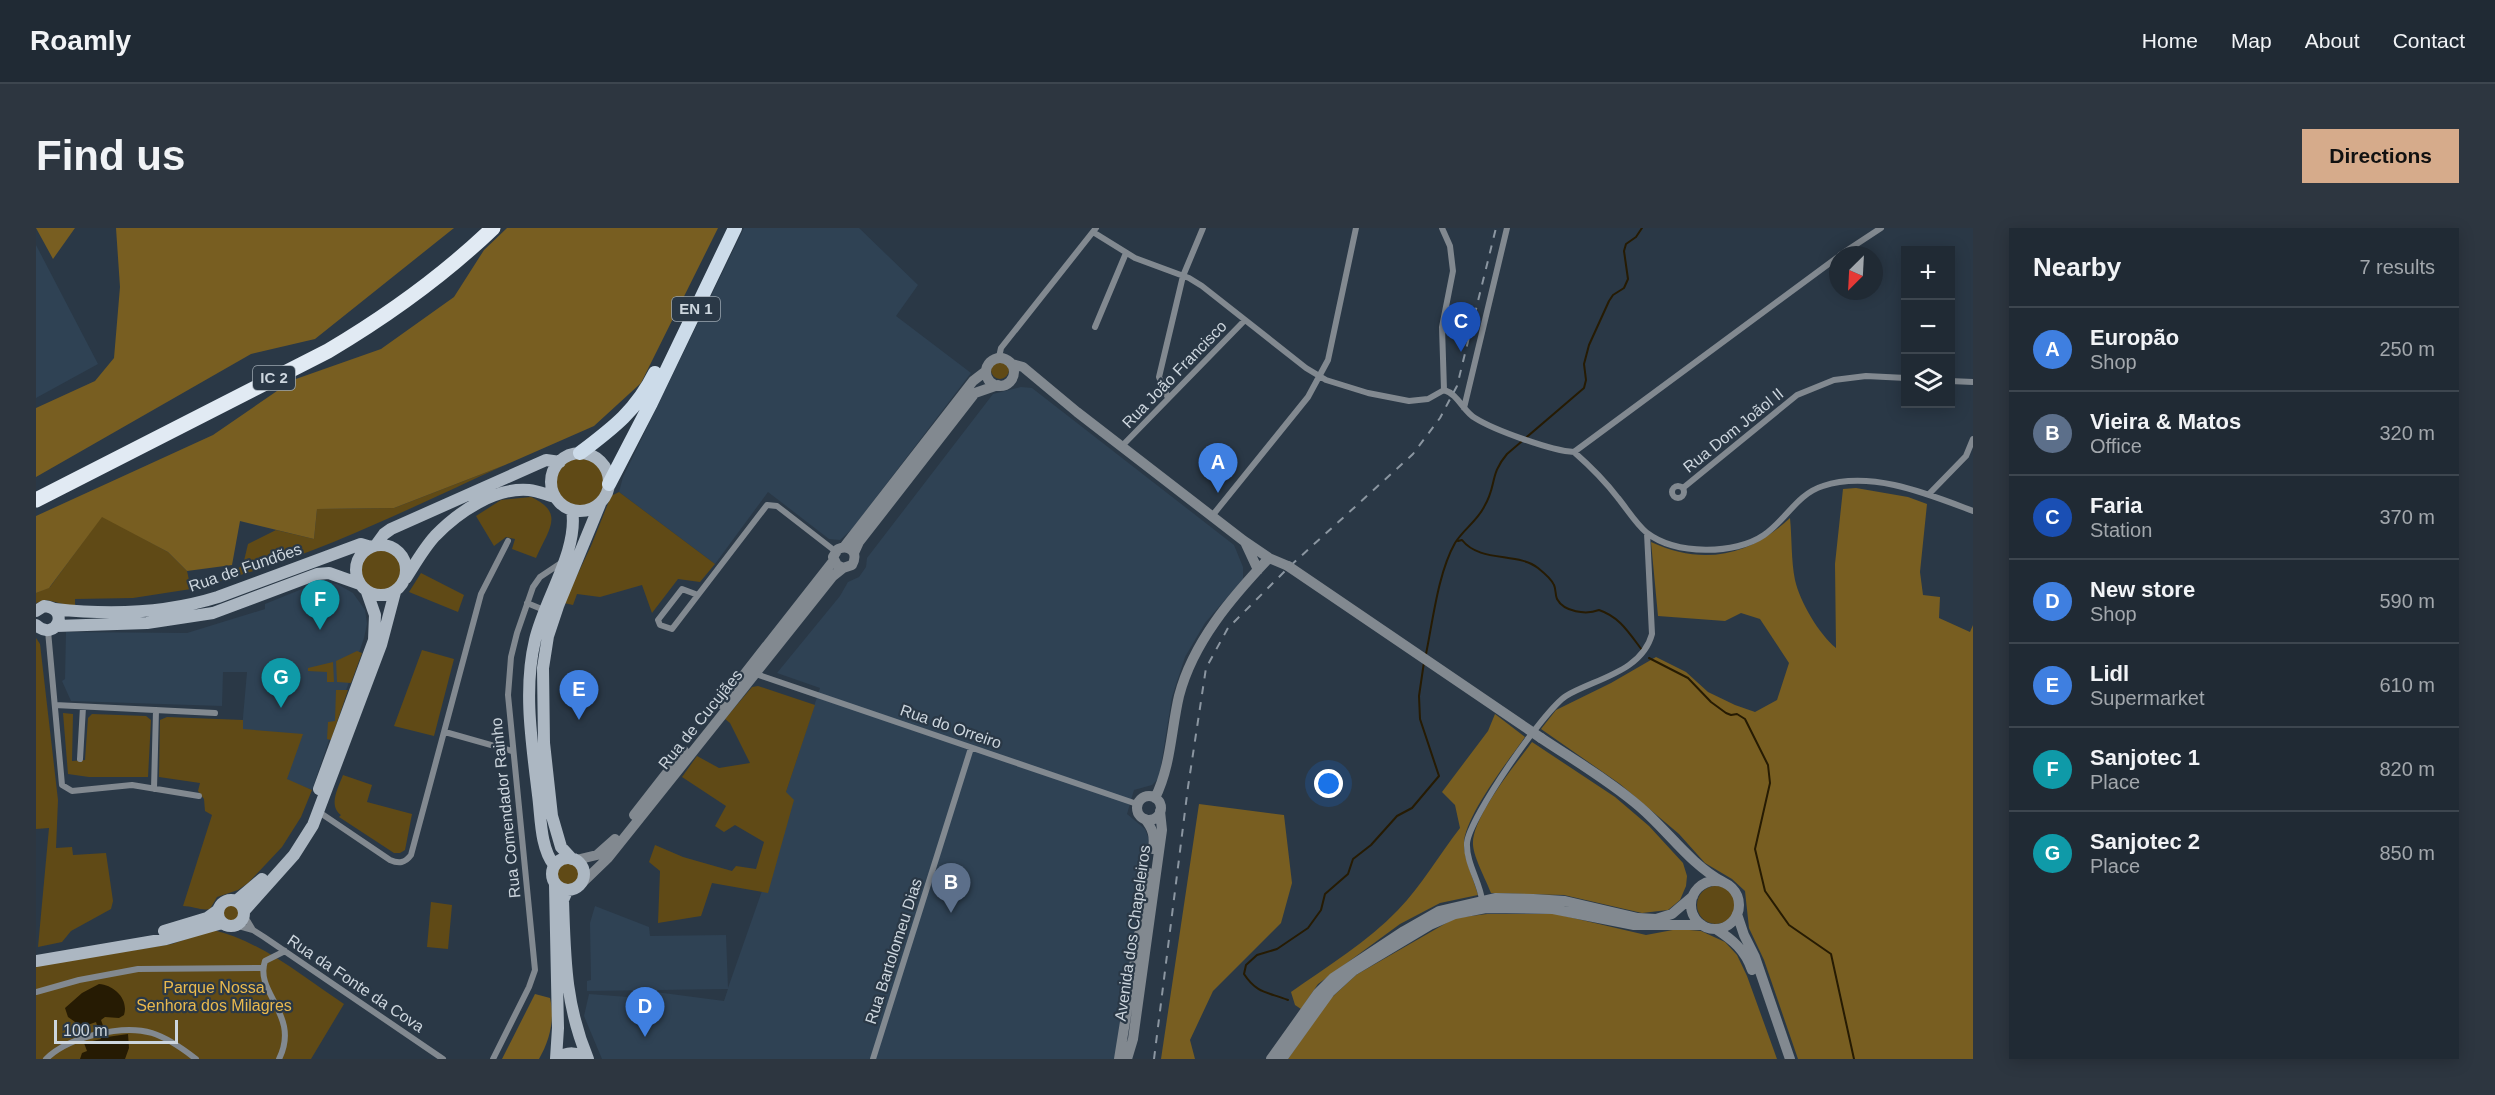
<!DOCTYPE html>
<html lang="en">
<head>
<meta charset="utf-8">
<style>
  :root { --surface:#202a34; --page:#2d3640; --text:#f1f3f6; --muted:#a2a7ac; --line:#3d464f; --accent:#d6ab8b }
  body { margin:0; font-family:Arial,sans-serif; background:var(--page); color:var(--text) }
  .controls { position:absolute; right:18px; top:18px; display:grid; overflow:hidden; border-radius:0px; box-shadow:0 3px 15px #0003 }
  .controls button { width:54px; height:54px; display:grid; place-items:center; padding:0; border:0; border-bottom:2px solid var(--line); background:var(--surface); color:var(--text); font:30px sans-serif }
  .compass { position:absolute; left:1793px; top:18px; width:54px; height:54px; border-radius:50%; background:var(--surface); box-shadow:0 3px 15px #0003; rotate:204deg }
  .scale { position:absolute; left:18px; bottom:15px; width:124px; box-sizing:border-box; padding-left:6px; border:3px solid #cdd6de; border-top:0; font-size:16px; line-height:21px; white-space:nowrap; color:#cdd6de; -webkit-text-stroke:4px #2a3846; paint-order:stroke }
  .you { position:absolute; left:1293px; top:556px; width:21px; height:21px; margin:-15px; border:4px solid #fff; border-radius:50%; background:#1a73e8; box-shadow:0 0 0 9px #1a73e833 }
  .badge { display:grid; place-items:center; width:39px; height:39px; border-radius:50%; background:var(--accent); color:#fff; font-size:20px; font-weight:700 }
  .pin { position:absolute; translate:-50% -50px; filter:drop-shadow(0 2px 3px #0008) }
  .pin::after { content:''; position:absolute; top:32px; width:21px; height:18px; background:inherit; clip-path:polygon(0 0,100% 0,50% 100%) }
  .list { margin:0; padding:0; list-style:none }
  h2 { display:flex; justify-content:space-between; align-items:center; height:78px; margin:0; padding:0 24px; font-size:26px }
  h2 small { font-size:20px; font-weight:400; color:var(--muted) }
  .list li { display:grid; grid-template-columns:39px 1fr auto; gap:18px; align-items:center; box-sizing:border-box; height:84px; padding:0 24px; border-top:2px solid var(--line) }
  .list b { display:block; font-size:22px; white-space:nowrap }
  .list p { margin:0; font-size:20px; white-space:nowrap; color:var(--muted) }
  .list em { font-size:20px; font-style:normal; color:var(--muted) }
  .icon { flex:none; width:33px; height:33px; fill:none; stroke:currentColor; stroke-width:2; stroke-linecap:round; stroke-linejoin:round }
  .map { position:relative; flex:none; width:1937px; height:831px; overflow:hidden; border-radius:0px }
  header { display:flex; align-items:center; gap:36px; box-sizing:border-box; height:84px; padding:0 30px; background:var(--surface); border-bottom:2px solid var(--line) }
  header strong { font-size:28px }
  nav { display:flex; gap:33px; margin-inline-start:auto; font-size:21px }
  .intro { display:flex; align-items:center; justify-content:space-between; box-sizing:border-box; height:144px; padding:0 36px }
  h1 { margin:0; font-size:42px }
  .button { padding:15px 27px; border-radius:0px; background:var(--accent); color:#111; font-size:21px; font-weight:700 }
  main { display:flex; gap:36px; padding:0 36px }
  aside { flex:1; background:var(--surface); border-radius:0px; box-shadow:0 3px 15px #0003 }
  .map>svg:first-child { display:block }
</style>
</head>
<body>
<header>
<strong>Roamly</strong>
<nav><a>Home</a><a>Map</a><a>About</a><a>Contact</a></nav>
</header>
<div class="intro"><h1>Find us</h1><a class="button">Directions</a></div>
<main>
<div class="map">
<svg width="1937" height="831" viewBox="0 0 1937 831">
  <rect width="100%" height="100%" fill="#2a3846"/>
  <path fill="#2f4254" d="M708 0H823L882 57 860 88 935 145 816 301 804 312 793 311 732 264 679 336 583 264 587 249Z
    M0 17 62 136 0 170Z
    M985 159 996 160 1198 317 1207 339V351L1169 395 1149 429 1136 469 1123 550 1116 557 1098 562 1091 586 1109 601 1113 611 1085 813 1080 831H566L548 788 553 766 592 769 612 763 688 773 692 761 551 763V753L555 752 554 695 559 678 613 699 614 708 690 707 692 760 727 660 750 564 784 460 741 445 804 368 812 354 823 349 830 339 831 330 957 166Z
    M288 355 301 356 317 365 329 382 331 396 328 410 276 562 251 552 206 501 211 444H187L186 478 35 473 26 453 29 451 30 404 151 405 229 381V376L276 357Z"/>
  <path fill="#604a16" d="M955 142a9 9 0 1 1 18 0a9 9 0 1 1-18 0Z
    M520 254a24 24 0 1 1 48 0a24 24 0 1 1-48 0Z
    M469 237C376 279 282 327 183 353L207 337 212 316 240 302 278 311 281 281 358 280Z
    M583 264 679 336 664 354 642 351 616 385 606 357 564 369 541 366 537 377 528 375 555 318 575 268Z
    M495 269C530 285 512 302 500 330L476 321 479 311 470 309 458 318 440 288 465 272Z
    M66 288 132 324 151 343 155 361 97 370 39 371V379L11 372 0 375V365L14 359Z
    M324 343a21 21 0 1 1 42 0a21 21 0 1 1-42 0Z
    M385 345 428 367 422 384 373 364Z
    M0 410 4 416 22 572 20 620 36 619 37 627 70 625 77 673 75 681 35 703 26 714 2 719 13 600 0 601Z
    M386 422 418 431 398 508 358 498Z
    M321 423 326 425 315 455 301 454 300 433Z
    M297 434 298 454H291V444L272 443V440Z
    M722 458 779 477 750 564 758 572 732 665 676 655 665 688 622 695 624 643 613 634 619 617 647 629 696 643 700 638 720 641 728 614 699 597 688 604 679 598 690 578 646 549 661 528 683 540 714 535 694 495 689 491 716 459Z
    M300 462H312L295 512 291 511 292 494 299 493Z
    M27 485 37 486 36 533 49 532 52 490 56 486 110 488 115 492 112 549H53L32 546Z
    M131 489 207 492V501L267 506 251 551 276 562 265 589 246 619 212 655 202 662 181 669 174 681C166 683 156 678 147 678L176 587 169 583 168 571 162 563 164 555 123 549 124 492Z
    M307 547 336 557 331 574 376 586 369 622 364 625H358L303 589 305 587C292 578 302 560 307 547Z
    M519 645a12 12 0 1 1 24 0a12 12 0 1 1-24 0Z
    M1661 677a19 19 0 1 1 38 0a19 19 0 1 1-38 0Z
    M395 674 416 677 412 721 391 719Z
    M187 685a8 8 0 1 1 16 0a8 8 0 1 1-16 0Z
    M177 702C225 713 267 749 308 776L275 831H0V738L136 716Z"/>
  <path fill="#785e21" d="M0 0H39L17 31Z
    M80 0H418L279 111 215 126 0 249V180L59 153 78 130 84 59Z
    M471 0H682L605 155 558 198 469 237 358 280 281 281 278 311 204 293 196 337 151 343 132 324 66 289 13 360 0 365V288L177 207 257 152 345 121 418 69 448 22Z
    M1820 260 1872 269 1891 276 1884 344 1887 367 1904 369 1903 390 1934 404 1937 397V831H1762L1728 732 1713 700 1709 663 1696 651 1669 635 1643 606 1584 556 1505 501 1520 482 1575 455 1620 429 1650 444 1672 464 1699 477 1719 484 1741 472 1753 435 1724 391 1705 385 1689 393 1622 388 1615 314C1667 338 1713 328 1754 290 1756 310 1755 333 1759 352 1764 374 1783 406 1800 420L1799 336 1807 261Z
    M1459 486 1489 509C1473 532 1426 591 1428 618 1429 633 1438 652 1442 667L1404 675 1364 696 1282 756 1265 781 1259 777 1255 764C1292 738 1331 714 1362 682 1386 657 1403 627 1424 600L1419 577 1406 564 1452 503Z
    M1496 514 1579 569 1613 598 1647 635 1651 648 1650 658 1644 672 1632 682 1606 685 1528 667 1455 665C1450 652 1438 630 1437 617 1435 590 1480 536 1496 514Z
    M1163 576 1248 587 1256 655 1245 695 1177 763 1154 812 1159 831H1125Z
    M1451 686H1520L1610 707 1642 701 1665 703 1689 714 1701 727 1711 748 1741 831H1252L1293 772 1320 747 1419 690Z
    M499 766 514 770C519 791 514 812 503 831H466Z"/>
  <path fill="#261b03" d="M63 756C78 757 93 771 88 787L83 790 69 789 65 792 71 809 92 806 93 820 89 831H44L46 825 51 823 48 815 65 811 60 794 46 799 32 789 29 780 46 765Z"/>
  <g fill="none" stroke-linecap="round" stroke-linejoin="round">
    <path stroke="#261b03" stroke-width="2" d="M1422 313 1426 312C1444 335 1482 324 1502 340 1507 344 1516 352 1518 357 1520 361 1519 366 1521 371 1528 384 1550 387 1563 382 1584 389 1593 405 1606 422
      M1390 426C1397 392 1402 345 1419 315 1427 302 1441 293 1448 279 1461 258 1453 247 1471 226L1548 160 1550 152 1548 136 1553 117 1573 73 1577 67 1588 60 1592 51 1588 23 1590 16 1600 9 1606 0
      M1613 430 1652 450 1675 474 1690 485 1695 487 1701 486 1709 491 1732 537 1734 555 1719 621 1729 663 1753 697 1795 726 1818 831
      M1252 772C1232 764 1221 766 1208 746L1210 737 1221 727 1241 721 1272 700 1285 682 1289 666 1312 646 1317 631 1335 617 1361 588 1376 580 1403 548 1384 491 1383 468 1388 434"/>
    <path stroke="#828990" stroke-width="6" d="M1406 0 1414 18 1417 43 1406 99 1408 162
      M1057 4 1099 30 1153 50 1166 58 1270 140 1290 152 1332 165 1373 173 1392 171 1408 162
      M1804 27 1845 0
      M1059 99 1090 25
      M963 129 965 120 1060 0
      M1914 153 1937 154
      M1408 162C1422 166 1427 183 1439 190 1458 202 1516 223 1538 224L1802 29
      M1132 170 1123 149 1147 48 1167 0
      M1428 180 1471 0
      M1085 219 1209 92
      M1538 224C1554 238 1569 253 1582 270 1591 281 1600 296 1611 305 1640 327 1699 327 1728 307 1750 292 1761 266 1787 258 1835 242 1892 266 1937 283
      M1636 264a6 6 0 1 1 12 0a6 6 0 1 1-12 0Z
      M1647 260 1761 167 1798 152 1830 148 1870 150
      M1893 266 1930 228 1937 211
      M1176 288 1272 169 1292 132 1320 0
      M662 367 636 401 624 397 622 392 646 361 662 367 731 277 741 278 799 323
      M491 375 508 382
      M12 403 26 557 36 563 96 557 163 568
      M717 445 1101 576
      M19 477 179 485
      M409 504 476 523
      M44 531 47 479
      M118 561 120 482
      M283 584 354 632C363 636 369 635 375 627L445 366 472 313
      M1446 672C1444 654 1430 635 1431 615 1433 590 1508 482 1530 468 1558 451 1606 444 1616 406L1611 305
      M208 687 217 702
      M199 697 217 702 228 709 407 831
      M0 764 43 752 102 741 226 740
      M10 831C32 809 86 796 116 805 132 810 146 820 160 831
      M243 831C265 787 218 765 229 733L249 723
      M457 831 493 759 499 742 472 467 475 429 481 405 497 359 504 349 525 335
      M837 831 935 520"/>
    <path stroke="#828990" stroke-width="10" d="M950 144a14 14 0 1 1 28 0a14 14 0 1 1-28 0Z
      M976 136 987 139 1041 184 1208 313 1233 330 1252 338
      M1209 314 1222 342
      M808 319 937 153 950 143
      M818 325 823 314 939 165 962 157
      M685 476 798 332
      M1505 510C1538 532 1574 553 1604 579 1633 604 1654 636 1687 654
      M1101 580a12 12 0 1 1 24 0a12 12 0 1 1-24 0Z
      M1119 570C1135 538 1135 502 1143 468 1157 414 1196 369 1233 330
      M598 587 648 523
      M1109 591C1117 601 1119 608 1117 621
      M540 632 561 627 579 611
      M1655 677a24 24 0 1 1 48 0a24 24 0 1 1-48 0Z
      M543 658 572 630 797 348 807 340 816 337C823 325 814 316 802 321L797 329 801 337 807 340
      M1701 686 1708 707 1719 729 1754 831
      M1680 701C1697 712 1709 722 1716 742
      M1083 831 1113 645
      M1091 831 1097 811 1126 602 1124 583
      M1235 831 1282 765 1297 750 1368 703 1403 683 1459 670 1497 671 1529 673 1602 690 1620 691 1636 686 1657 668
      M1246 831 1294 764 1317 743 1394 697 1419 686 1450 680 1517 681 1598 697H1666"/>
    <path stroke="#acb7c2" stroke-width="12" d="M515 254a29 29 0 1 1 58 0a29 29 0 1 1-58 0Z
      M320 342a25 25 0 1 1 50 0a25 25 0 1 1-50 0Z
      M340 317 348 306 355 301 510 232 524 234
      M370 350C379 336 388 320 399 308 422 284 459 259 493 262 502 263 511 267 519 269
      M19 381C72 387 131 385 182 369L325 316 335 319
      M0 383 8 378C35 380 20 415 0 397
      M20 398 111 395 177 385 281 346 293 345 324 356
      M283 561 338 412 339 387 331 364
      M516 646a16 16 0 1 1 32 0a16 16 0 1 1-32 0Z
      M536 631 525 619 516 588 508 515 507 440 512 408 522 378 564 276
      M518 637C504 619 505 589 502 567 496 516 487 462 499 412 508 372 543 322 536 282
      M519 657 522 800 520 831
      M531 663 527 672C529 730 529 776 552 831
      M182 685a13 13 0 1 1 26 0a13 13 0 1 1-26 0Z
      M200 673 226 651
      M208 683 258 627 277 597 345 417 359 364
      M128 703 171 690 182 682
      M0 733 130 711 186 695
      M521 831C531 823 542 824 552 831"/>
    <path stroke="#ccdbe9" stroke-width="14" d="M544 225C577 200 600 183 619 145
      M573 256 615 175 699 0"/>
    <path stroke="#e1eaf3" stroke-width="15" d="M0 272 292 123C351 88 408 47 457 0"/>
    <path stroke="#8b96a1" stroke-width="2" stroke-dasharray="8 8" stroke-linecap="butt" d="M1118 831 1152 559 1170 440 1192 400 1253 339 1377 226 1404 190 1421 158 1460 0"/>
    <path stroke="#828990" stroke-width="10" d="M1252 338 1505 510"/>
  </g>
  <g text-anchor="middle" stroke-width="4.5" stroke-linejoin="round" paint-order="stroke">
    <g fill="#2a3846" stroke="#9ca7b0" stroke-width="1.5">
      <rect x="636" y="69" width="48" height="24" rx="4.5"/>
      <rect x="217" y="138" width="42" height="24" rx="4.5"/>
    </g>
    <g font-size="15" font-weight="bold" fill="#cdd6de">
      <text x="660" y="86">EN 1</text>
      <text x="238" y="155">IC 2</text>
    </g>
    <g font-size="16" fill="#cdd6de" stroke="#2a3846">
      <text transform="translate(1138 146) rotate(-46)" y="6">Rua João Francisco</text>
      <text transform="translate(1697 202) rotate(-39)" y="6">Rua Dom Joãol II</text>
      <text transform="translate(209 339) rotate(-19)" y="6">Rua de Fundões</text>
      <text transform="translate(664 491) rotate(-51)" y="6">Rua de Cucujães</text>
      <text transform="translate(915 498) rotate(19)" y="6">Rua do Orreiro</text>
      <text transform="translate(469 580) rotate(-96)" y="6">Rua Comendador Rainho</text>
      <text transform="translate(1096 705) rotate(-82)" y="6">Avenida dos Chapeleiros</text>
      <text transform="translate(857 723) rotate(-72)" y="6">Rua Bartolomeu Dias</text>
      <text transform="translate(320 755) rotate(34)" y="6">Rua da Fonte da Cova</text>
    </g>
    <g font-size="16" fill="#eab94d" stroke="#2a3846">
      <text x="178" y="765">Parque Nossa<tspan x="178" dy="18">Senhora dos Milagres</tspan></text>
    </g>
  </g>
</svg>
<div class="controls">
<button>+</button>
<button>−</button>
<button><svg class="icon" aria-label="layers" viewBox="0 0 24 24"><path d="M12 4l9 5-9 5-9-5zM3 14l9 5 9-5"/></svg></button>
</div>
<svg class="compass" viewBox="-18 -18 36 36"><path d="M0-13l5 13h-10z" fill="#e53935"/><path d="M0 13l5-13h-10z" fill="#a2a7ac"/></svg>
<div class="scale">100 m</div>
<div class="you"></div>
<div class="pin badge" style="left:1182px;top:265px;background:#3f7fe0">A</div>
<div class="pin badge" style="left:915px;top:685px;background:#5c6f8a">B</div>
<div class="pin badge" style="left:1425px;top:124px;background:#1a4fb4">C</div>
<div class="pin badge" style="left:609px;top:809px;background:#3f7fe0">D</div>
<div class="pin badge" style="left:543px;top:492px;background:#3f7fe0">E</div>
<div class="pin badge" style="left:284px;top:402px;background:#0f9aa8">F</div>
<div class="pin badge" style="left:245px;top:480px;background:#0f9aa8">G</div>
</div>
<aside>
<h2>Nearby<small>7 results</small></h2>
<ul class="list">
<li><span class="badge" style="background:#3f7fe0">A</span><div><b>Europão</b><p>Shop</p></div><em>250 m</em></li>
<li><span class="badge" style="background:#5c6f8a">B</span><div><b>Vieira &amp; Matos</b><p>Office</p></div><em>320 m</em></li>
<li><span class="badge" style="background:#1a4fb4">C</span><div><b>Faria</b><p>Station</p></div><em>370 m</em></li>
<li><span class="badge" style="background:#3f7fe0">D</span><div><b>New store</b><p>Shop</p></div><em>590 m</em></li>
<li><span class="badge" style="background:#3f7fe0">E</span><div><b>Lidl</b><p>Supermarket</p></div><em>610 m</em></li>
<li><span class="badge" style="background:#0f9aa8">F</span><div><b>Sanjotec 1</b><p>Place</p></div><em>820 m</em></li>
<li><span class="badge" style="background:#0f9aa8">G</span><div><b>Sanjotec 2</b><p>Place</p></div><em>850 m</em></li>
</ul>
</aside>
</main>
</body>
</html>
